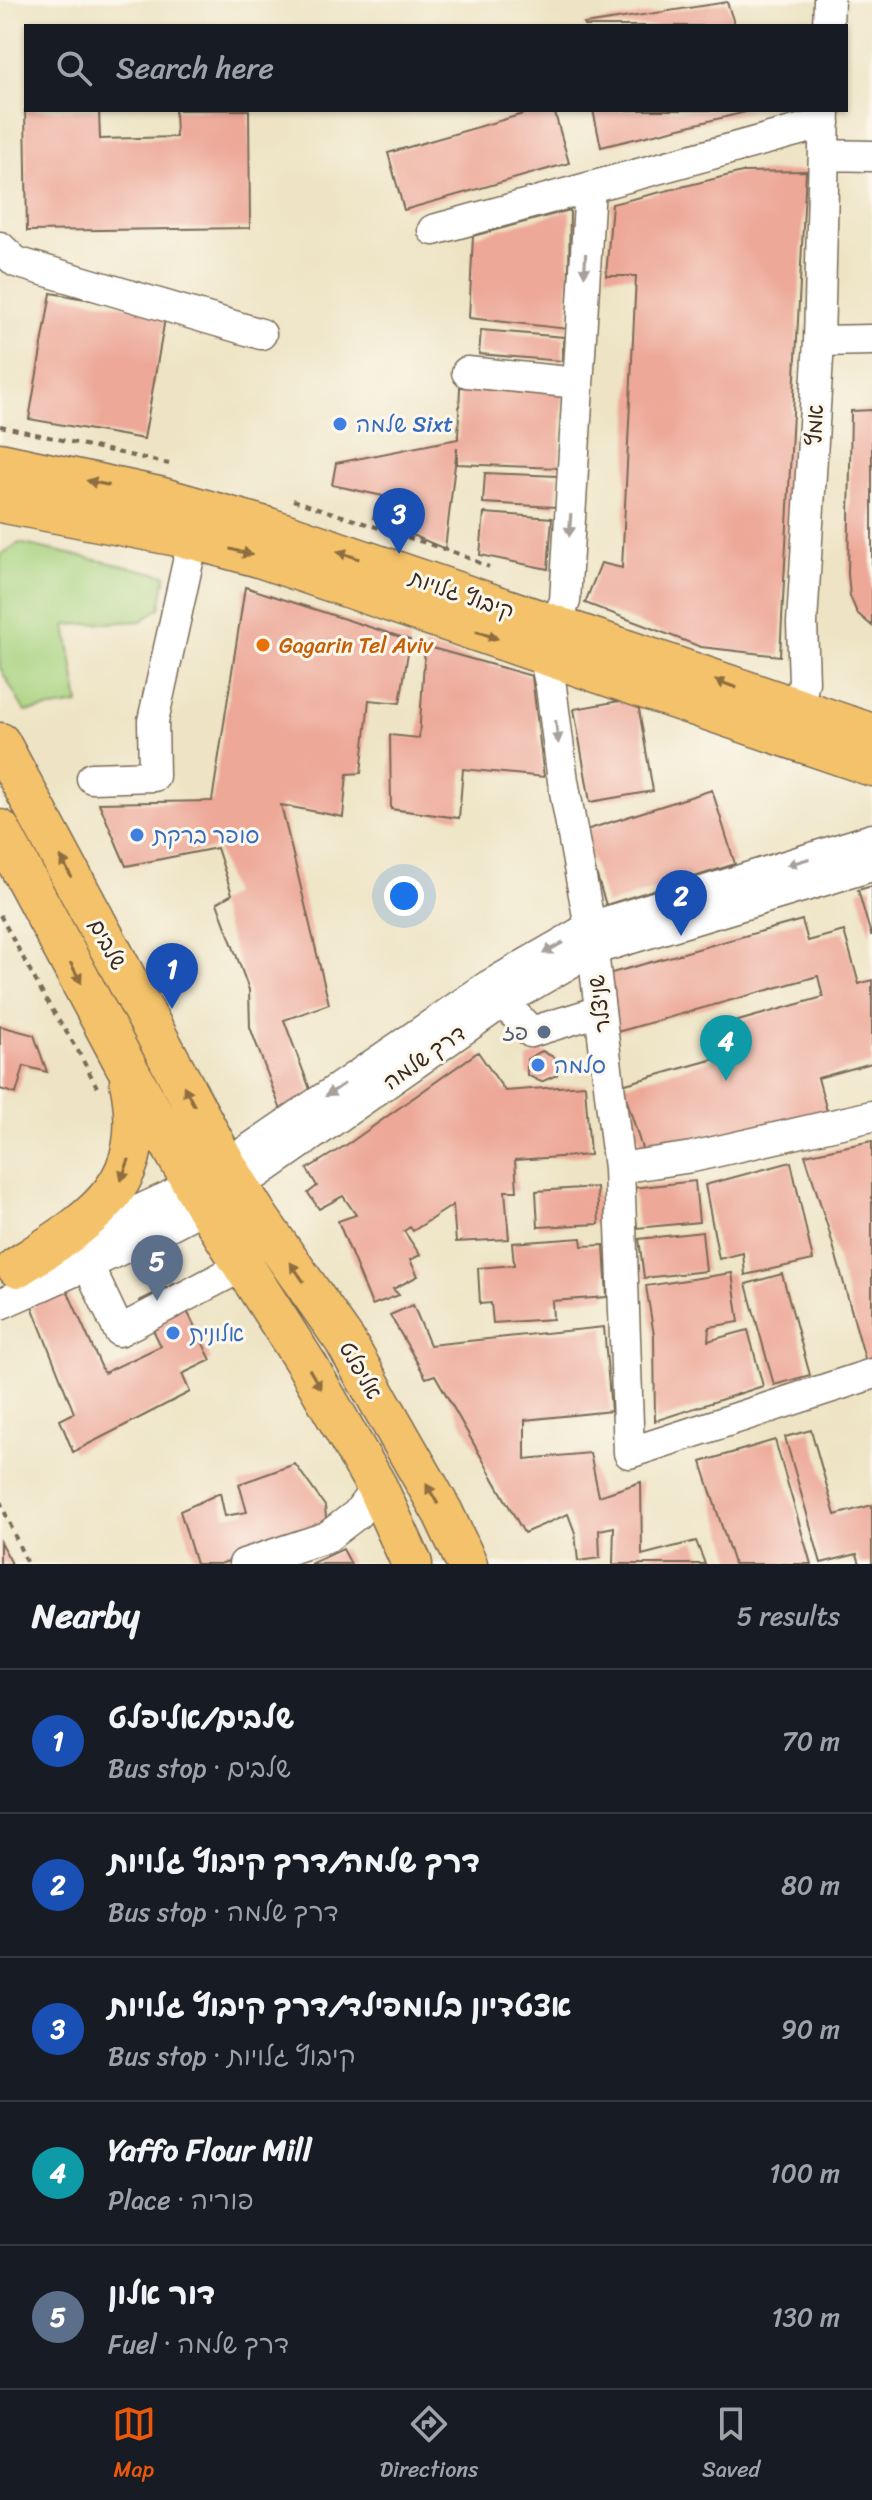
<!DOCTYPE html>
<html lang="en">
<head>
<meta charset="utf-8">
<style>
  :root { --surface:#171b24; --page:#242831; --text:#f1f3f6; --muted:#9ea1a6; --line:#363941; --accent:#ea580c }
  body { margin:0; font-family:Sriracha,"Playpen Sans Hebrew",sans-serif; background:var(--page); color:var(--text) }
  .you { position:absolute; left:404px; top:896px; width:28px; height:28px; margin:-20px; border:6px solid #fff; border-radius:50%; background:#1a73e8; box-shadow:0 0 0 12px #1a73e833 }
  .badge { display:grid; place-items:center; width:52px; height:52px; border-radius:50%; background:var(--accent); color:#fff; font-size:26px; font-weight:700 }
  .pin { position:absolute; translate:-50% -66px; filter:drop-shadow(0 2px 4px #0008) }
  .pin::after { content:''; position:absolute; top:42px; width:28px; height:24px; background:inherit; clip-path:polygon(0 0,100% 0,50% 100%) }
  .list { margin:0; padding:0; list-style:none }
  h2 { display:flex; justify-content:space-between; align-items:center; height:104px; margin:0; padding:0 32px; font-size:34px }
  h2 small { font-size:26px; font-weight:400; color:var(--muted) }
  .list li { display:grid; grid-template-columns:52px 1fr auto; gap:24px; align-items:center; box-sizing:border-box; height:144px; padding:0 32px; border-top:2px solid var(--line) }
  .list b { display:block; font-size:30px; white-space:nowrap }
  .list p { margin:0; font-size:26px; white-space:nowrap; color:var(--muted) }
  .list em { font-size:26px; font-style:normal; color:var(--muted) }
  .icon { flex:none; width:44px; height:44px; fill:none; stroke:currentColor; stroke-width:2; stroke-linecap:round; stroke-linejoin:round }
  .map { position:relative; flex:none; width:872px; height:1564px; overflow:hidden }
  .search { position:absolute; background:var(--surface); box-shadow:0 2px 6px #0004; left:24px; right:24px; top:24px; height:88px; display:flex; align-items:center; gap:20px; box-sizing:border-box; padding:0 28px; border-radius:0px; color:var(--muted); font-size:30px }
  .sheet { height:824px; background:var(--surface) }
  nav { display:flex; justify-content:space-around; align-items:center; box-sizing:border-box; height:112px; border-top:2px solid var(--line); background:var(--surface); font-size:22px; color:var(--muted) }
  nav a { display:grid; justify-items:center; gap:4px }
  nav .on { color:var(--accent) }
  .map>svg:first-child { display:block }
</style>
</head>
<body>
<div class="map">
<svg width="872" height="1564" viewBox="0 0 872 1564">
  <rect width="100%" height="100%" fill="#fbf7ec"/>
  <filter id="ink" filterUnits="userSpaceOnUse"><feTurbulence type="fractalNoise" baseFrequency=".0125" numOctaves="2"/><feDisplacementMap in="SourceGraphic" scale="16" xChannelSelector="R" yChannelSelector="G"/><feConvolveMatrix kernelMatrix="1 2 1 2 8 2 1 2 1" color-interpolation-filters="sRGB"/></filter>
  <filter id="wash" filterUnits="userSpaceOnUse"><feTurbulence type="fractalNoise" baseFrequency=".006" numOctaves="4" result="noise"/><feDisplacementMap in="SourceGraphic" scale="32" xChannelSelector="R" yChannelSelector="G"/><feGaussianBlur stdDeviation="1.8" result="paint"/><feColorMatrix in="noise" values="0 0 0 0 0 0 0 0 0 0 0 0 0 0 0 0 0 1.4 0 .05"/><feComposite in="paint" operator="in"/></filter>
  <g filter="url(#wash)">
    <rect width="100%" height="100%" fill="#eee4c5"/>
    <path fill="#a7d27e" stroke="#717e4e" stroke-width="2" d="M19 543 166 575 160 608 141 621 66 625 79 704 25 712 0 668V555Z"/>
    <g id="blocks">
      <path fill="#eda898" d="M727 2 735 26H584V24Z
        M25 110H99L100 139 176 137 175 110H249L250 228 27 231Z
        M537 110H554L569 163 404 210 388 153Z
        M593 110H750V111L601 147Z
        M806 171 780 656 701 647 585 603 601 563 622 568 636 276H606L612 204 742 172Z
        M570 210 568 329 469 318 473 236Z
        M51 293 166 313 144 439 29 419Z
        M481 330 564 337 562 361 479 354Z
        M460 387 563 391 559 468 457 464V448L445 549 373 518 383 496 332 485 336 463 458 439Z
        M872 410V626L857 613 850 596 848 574 851 411Z
        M485 473 558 476 556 507 483 503Z
        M484 513 552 518 548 569 480 555Z
        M245 587 410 640 400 703 369 700 361 773 347 774 343 817 281 805 329 1004 284 1020 311 1092 282 1113 250 1027 249 990 217 903 232 894 217 848 126 866 99 803 212 801Z
        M425 646 532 676 544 777 463 769 459 818 391 809 390 735 419 738Z
        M637 698 653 791 590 802 574 709Z
        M712 790 735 864 606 905 583 831Z
        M872 886V935H871L858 890Z
        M802 920 808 941 844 931 859 984 872 980V1063L818 1078 827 1111 645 1158 622 1085 732 1054 724 1025 823 997 818 976 617 1032 601 976Z
        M0 1026 34 1035 47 1072 24 1066 16 1094 0 1089Z
        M542 1051 557 1059V1075L541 1082 527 1075V1059Z
        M478 1052 505 1091 585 1085 590 1155 515 1160 517 1191H505L509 1239 456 1242 453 1205 413 1231 410 1227 404 1231 420 1255 410 1260 418 1276 393 1289 399 1295 372 1305 338 1221 356 1215 343 1196 319 1209 308 1193 317 1186 307 1169 351 1142Z
        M872 1141V1360L866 1362 829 1231 805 1155Z
        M791 1162 813 1260 745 1275 743 1253 719 1259 705 1185Z
        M695 1181 699 1222 637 1228 633 1188Z
        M597 1187 599 1224 538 1227 536 1191Z
        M702 1232 706 1271 644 1278 639 1239Z
        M581 1238 582 1246 604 1245 607 1297 552 1301 553 1319 493 1323 491 1303 480 1304 478 1268 514 1265 512 1243Z
        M732 1273 739 1322 709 1327 708 1341 748 1330 763 1386 655 1421 654 1335 646 1286Z
        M782 1274 810 1375 774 1385 746 1284Z
        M174 1284 211 1360 182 1374 190 1392 73 1452 60 1420 74 1413 32 1306 67 1290 104 1373 161 1346 139 1301Z
        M413 1305 430 1345 604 1327 611 1411 525 1420V1459L590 1453 599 1496 641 1482 642 1555 696 1541 705 1564H613L614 1527 599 1530 600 1558 578 1561 575 1533 568 1514 524 1533 435 1375 426 1378 390 1315Z
        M811 1430 835 1515 872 1505V1564H860L857 1554 821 1563 785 1437Z
        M775 1440 811 1564H734L701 1462Z
        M295 1464 325 1506 326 1518 320 1528 311 1533 220 1564H196L180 1511 220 1493 225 1516 247 1512 239 1484Z
        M0 1542 9 1558 12 1564H0Z
        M343 1549 351 1564H310Z"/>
    </g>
  </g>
  <g filter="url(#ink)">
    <use href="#blocks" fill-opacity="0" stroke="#7a6b58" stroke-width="2"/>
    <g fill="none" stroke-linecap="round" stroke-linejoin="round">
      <defs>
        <path id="minor" d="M828 26 829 0
          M824 155 872 156
          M433 230 825 123
          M0 247 16 262 261 334
          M819 341 872 340
          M467 372 578 383
          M544 622 559 615 565 601 590 187
          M544 655 551 687 563 781 590 927 619 1168 629 1453 872 1374
          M793 730 804 682 802 623 819 341 825 110
          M92 778 154 776 153 721 193 539
          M492 990 531 1032 600 1011
          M619 1168 692 1157 872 1116
          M74 1240 168 1197 226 1165 488 986 590 927 872 839
          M79 1246 119 1331 243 1266
          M0 1304C81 1268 163 1233 238 1187L503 1002 592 950 872 866
          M244 1564 327 1537 357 1514 377 1487"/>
        <path id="major" d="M0 463 159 497 269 528 872 734
          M0 502 193 539 259 557 872 766
          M0 743 226 1165 258 1217 345 1341 443 1513 467 1564
          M0 830 126 1066 206 1207 307 1365 377 1487 412 1564
          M17 1267C95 1217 151 1186 130 1082"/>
      </defs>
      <use href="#minor" stroke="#7a6b58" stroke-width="33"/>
      <use href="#major" stroke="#7a6b58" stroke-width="43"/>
      <path stroke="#7a6b58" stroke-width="4" stroke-dasharray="6 6" stroke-linecap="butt" d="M0 426 169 464
        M293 500 459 554 489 567
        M0 915 45 998 77 1049 97 1087
        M0 1501 27 1564"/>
      <use href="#minor" stroke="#fff" stroke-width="30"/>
      <use href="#major" stroke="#f4c26a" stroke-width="40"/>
    </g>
    <defs><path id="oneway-solid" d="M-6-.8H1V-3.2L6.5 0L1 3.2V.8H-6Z" transform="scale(2)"/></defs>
    <g fill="#a79f9a">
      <use href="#oneway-solid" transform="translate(585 265) rotate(93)"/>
      <use href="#oneway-solid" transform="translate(570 525) rotate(94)"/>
      <use href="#oneway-solid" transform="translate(557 732) rotate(83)"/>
      <use href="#oneway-solid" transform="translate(798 862) rotate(163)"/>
      <use href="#oneway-solid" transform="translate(553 948) rotate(150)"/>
      <use href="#oneway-solid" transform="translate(335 1090) rotate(146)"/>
    </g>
    <g fill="#8e6e40">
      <use href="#oneway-solid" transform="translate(98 483) rotate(-168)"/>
      <use href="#oneway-solid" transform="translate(241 552) rotate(16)"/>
      <use href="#oneway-solid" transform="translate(348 555) rotate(-161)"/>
      <use href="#oneway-solid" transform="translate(487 635) rotate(19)"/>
      <use href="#oneway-solid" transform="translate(726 684) rotate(-161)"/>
      <use href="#oneway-solid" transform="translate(66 867) rotate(-118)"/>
      <use href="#oneway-solid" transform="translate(76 973) rotate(62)"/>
      <use href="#oneway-solid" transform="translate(189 1096) rotate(-118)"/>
      <use href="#oneway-solid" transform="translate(125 1170) rotate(111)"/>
      <use href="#oneway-solid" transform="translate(297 1272) rotate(-125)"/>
      <use href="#oneway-solid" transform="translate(315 1379) rotate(60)"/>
      <use href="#oneway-solid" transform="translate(432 1494) rotate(-120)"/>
    </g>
  </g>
  <g fill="#3f7fe0" stroke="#fbf7ec" stroke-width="3">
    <circle cx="340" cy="424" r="8"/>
    <circle cx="137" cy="835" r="8"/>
    <circle cx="538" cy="1065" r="8"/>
    <circle cx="173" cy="1333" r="8"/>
  </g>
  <circle fill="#e8710a" stroke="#fbf7ec" stroke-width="3" cx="263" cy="645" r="8"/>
  <circle fill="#5c6f8a" stroke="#fbf7ec" stroke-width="3" cx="544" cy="1032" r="8"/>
  <g text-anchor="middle" stroke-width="6" stroke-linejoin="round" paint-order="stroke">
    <g font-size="22" fill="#366cbe" stroke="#fbf7ec" text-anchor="start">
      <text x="356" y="432">שלמה Sixt</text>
      <text x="153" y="843">סופר ברקת</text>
      <text x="554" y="1073">סלמה</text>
      <text x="189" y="1341">אלונית</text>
    </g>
    <g font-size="22" fill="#3b2a1e" stroke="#fbf7ec">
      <text transform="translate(814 425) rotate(-87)" y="8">אמץ</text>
      <text transform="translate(462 594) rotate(19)" y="8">קיבוץ גלויות</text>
      <text transform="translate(108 944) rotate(62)" y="8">שלבים</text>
      <text transform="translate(599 1004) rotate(-97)" y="8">שניצלר</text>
      <text transform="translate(424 1057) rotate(-35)" y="8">דרך שלמה</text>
      <text transform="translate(361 1370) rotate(60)" y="8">אליפלט</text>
    </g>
    <g font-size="22" fill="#c56008" stroke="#fbf7ec" text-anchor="start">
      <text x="279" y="653">Gagarin Tel Aviv</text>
    </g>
    <g font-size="22" fill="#4e5e75" stroke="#fbf7ec" text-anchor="end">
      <text x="528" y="1040">פז</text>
    </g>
  </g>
</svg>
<div class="you"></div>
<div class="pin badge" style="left:172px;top:1009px;background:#1a4fb4">1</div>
<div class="pin badge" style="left:681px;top:936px;background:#1a4fb4">2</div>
<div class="pin badge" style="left:399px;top:554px;background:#1a4fb4">3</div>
<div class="pin badge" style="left:726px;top:1081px;background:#0f9aa8">4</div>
<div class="pin badge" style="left:157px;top:1301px;background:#5c6f8a">5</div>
<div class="search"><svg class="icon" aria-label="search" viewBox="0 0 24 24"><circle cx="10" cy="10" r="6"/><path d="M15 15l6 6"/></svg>Search here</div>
</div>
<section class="sheet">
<h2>Nearby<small>5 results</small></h2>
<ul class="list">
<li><span class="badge" style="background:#1a4fb4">1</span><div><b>שלבים/אליפלט</b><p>Bus stop · שלבים</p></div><em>70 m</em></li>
<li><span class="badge" style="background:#1a4fb4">2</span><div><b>דרך שלמה/דרך קיבוץ גלויות</b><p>Bus stop · דרך שלמה</p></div><em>80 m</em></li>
<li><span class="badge" style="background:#1a4fb4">3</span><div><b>אצטדיון בלומפילד/דרך קיבוץ גלויות</b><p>Bus stop · קיבוץ גלויות</p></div><em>90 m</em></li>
<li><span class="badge" style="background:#0f9aa8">4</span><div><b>Yaffo Flour Mill</b><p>Place · פוריה</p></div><em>100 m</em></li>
<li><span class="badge" style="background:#5c6f8a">5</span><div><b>דור אלון</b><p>Fuel · דרך שלמה</p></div><em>130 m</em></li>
</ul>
</section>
<nav>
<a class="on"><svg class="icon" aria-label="map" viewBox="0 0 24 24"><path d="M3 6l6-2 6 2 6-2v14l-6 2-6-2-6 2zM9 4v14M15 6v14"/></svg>Map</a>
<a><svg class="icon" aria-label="directions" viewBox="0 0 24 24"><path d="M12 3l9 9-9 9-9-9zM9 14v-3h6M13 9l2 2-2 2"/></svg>Directions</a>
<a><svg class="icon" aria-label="saved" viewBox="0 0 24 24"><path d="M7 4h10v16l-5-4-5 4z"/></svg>Saved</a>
</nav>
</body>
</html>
